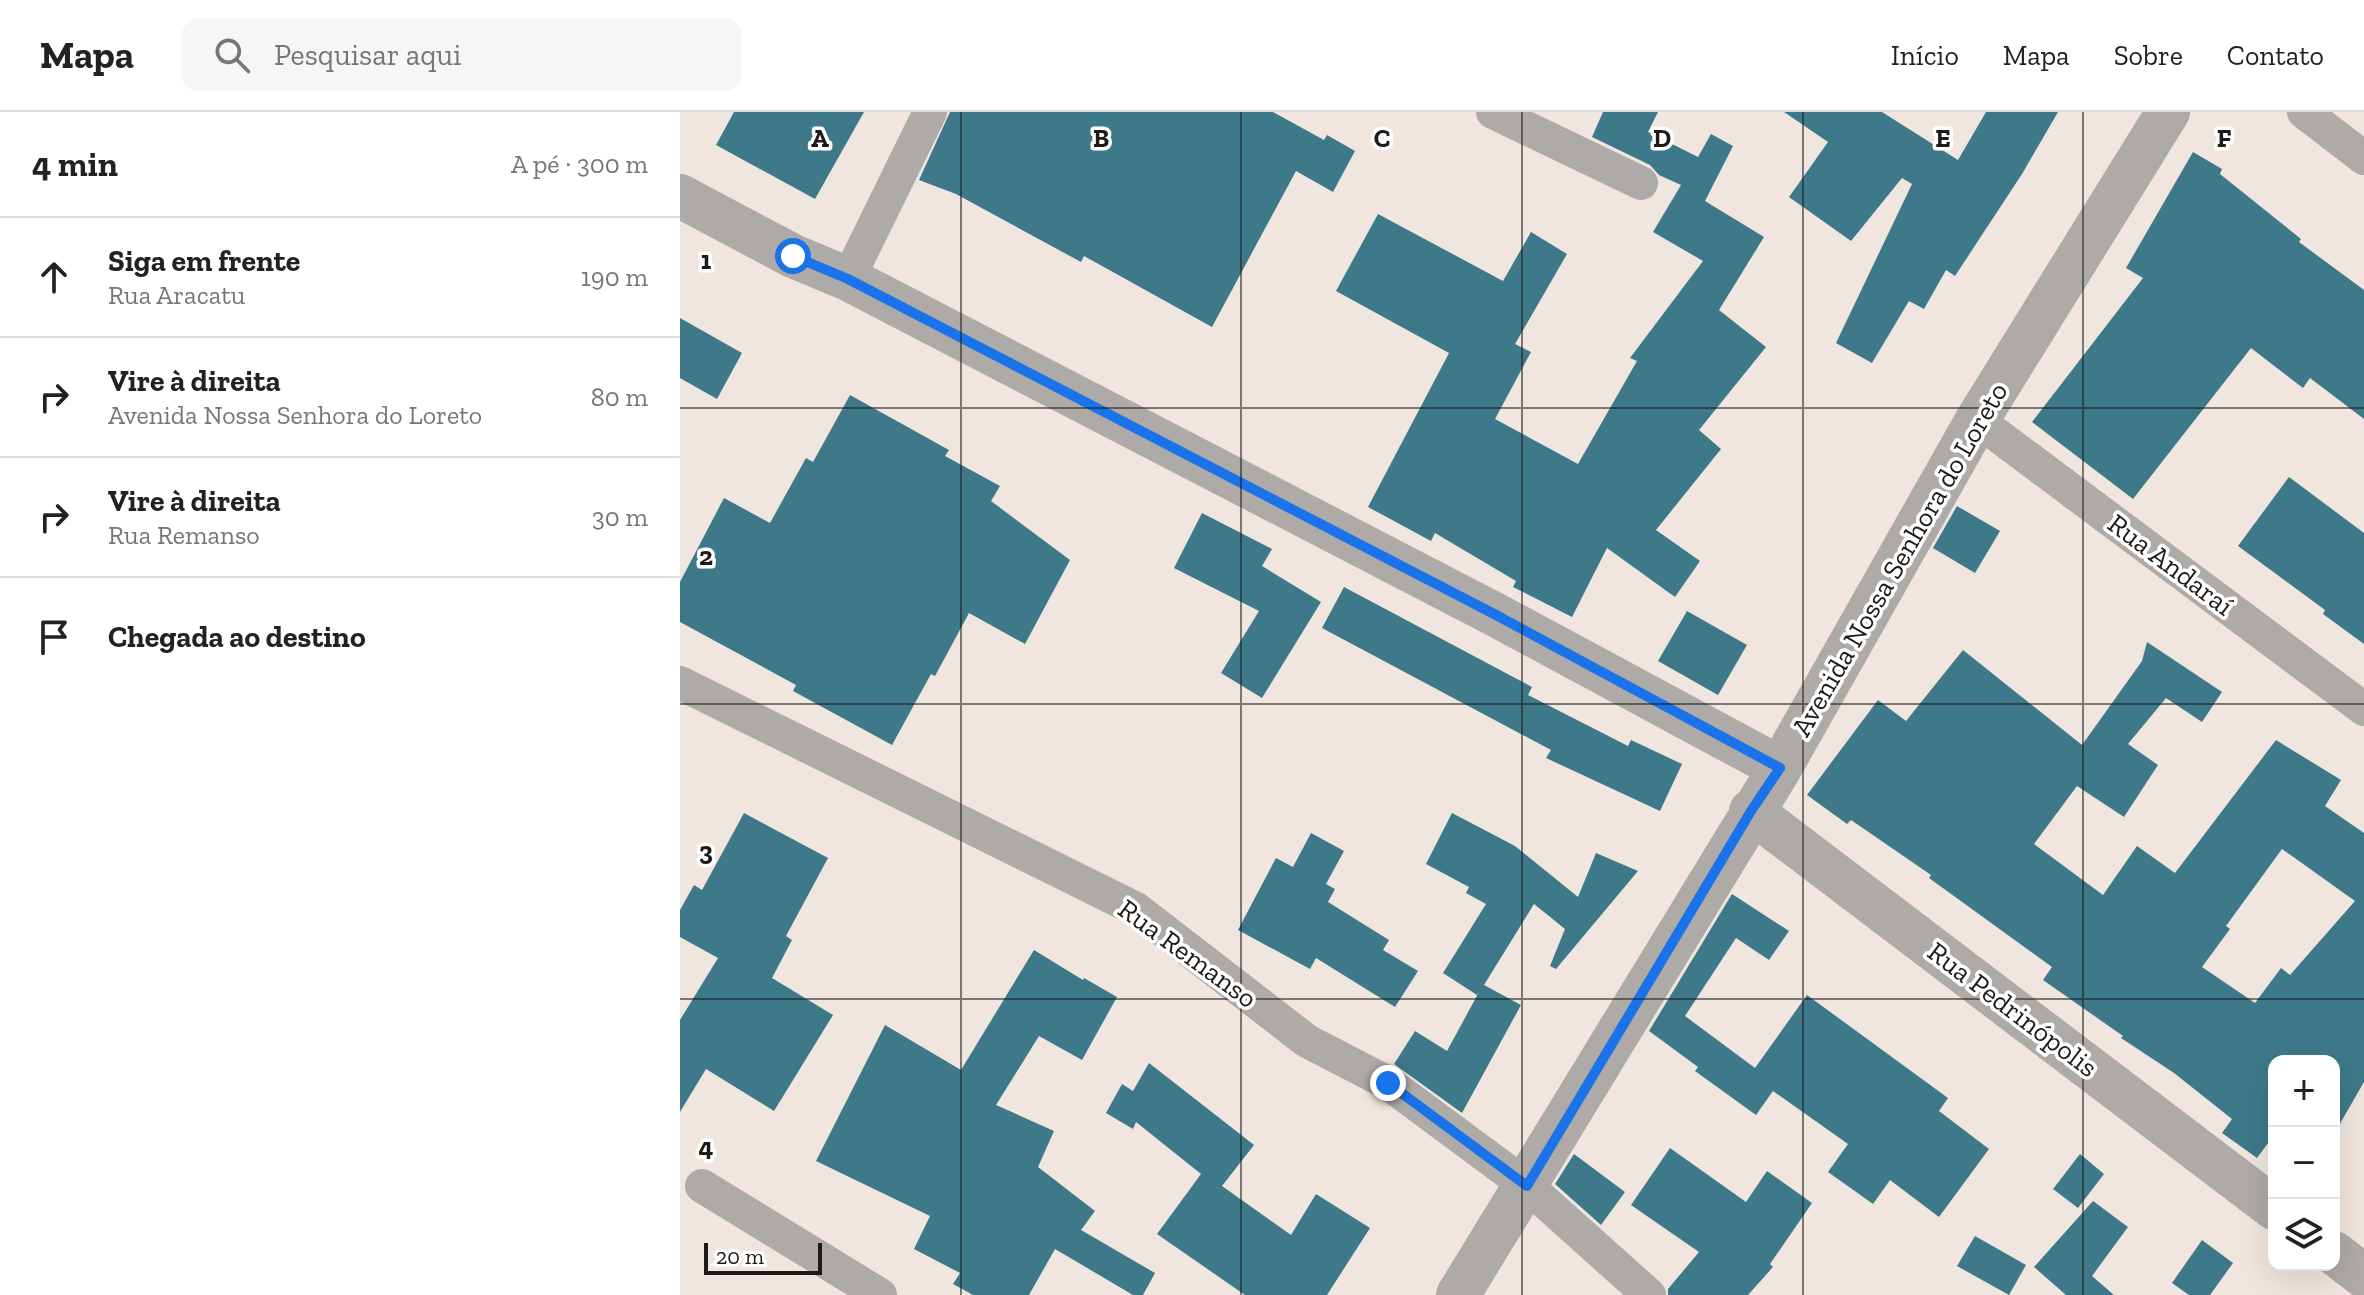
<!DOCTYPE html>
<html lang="pt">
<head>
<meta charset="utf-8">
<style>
  :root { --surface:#fff; --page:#f6f6f6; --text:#222; --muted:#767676; --line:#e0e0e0 }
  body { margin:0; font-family:"Zilla Slab",serif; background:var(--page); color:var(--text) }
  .controls { position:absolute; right:24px; bottom:24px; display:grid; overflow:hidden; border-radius:16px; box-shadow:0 8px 32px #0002 }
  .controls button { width:72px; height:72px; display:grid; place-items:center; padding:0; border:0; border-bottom:2px solid var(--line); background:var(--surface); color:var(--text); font:40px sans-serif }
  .scale { position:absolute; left:24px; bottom:20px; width:118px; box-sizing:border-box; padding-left:8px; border:4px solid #1d1a17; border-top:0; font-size:22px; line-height:28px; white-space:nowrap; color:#1d1a17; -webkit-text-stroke:6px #fff; paint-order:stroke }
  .stop { position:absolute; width:24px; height:24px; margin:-18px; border:6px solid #1a73e8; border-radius:50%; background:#fff }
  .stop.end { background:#1a73e8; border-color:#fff; box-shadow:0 2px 8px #0008 }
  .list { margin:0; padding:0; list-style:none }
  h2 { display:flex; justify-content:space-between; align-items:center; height:104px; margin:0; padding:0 32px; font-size:34px }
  h2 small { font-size:26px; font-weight:400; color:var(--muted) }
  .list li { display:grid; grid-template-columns:52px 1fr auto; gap:24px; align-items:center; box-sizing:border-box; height:120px; padding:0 32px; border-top:2px solid var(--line) }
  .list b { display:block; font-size:30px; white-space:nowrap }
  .list p { margin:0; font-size:26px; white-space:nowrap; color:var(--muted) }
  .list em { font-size:26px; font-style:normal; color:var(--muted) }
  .icon { flex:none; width:44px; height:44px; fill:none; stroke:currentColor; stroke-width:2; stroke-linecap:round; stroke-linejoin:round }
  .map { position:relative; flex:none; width:1684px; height:1183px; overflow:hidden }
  header { display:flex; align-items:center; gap:48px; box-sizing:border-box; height:112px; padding:0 40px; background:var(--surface); border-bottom:2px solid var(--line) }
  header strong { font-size:38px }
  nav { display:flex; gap:44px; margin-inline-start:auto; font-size:28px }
  .search { width:560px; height:72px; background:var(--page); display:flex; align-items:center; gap:20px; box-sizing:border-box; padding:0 28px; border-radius:16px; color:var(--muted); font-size:30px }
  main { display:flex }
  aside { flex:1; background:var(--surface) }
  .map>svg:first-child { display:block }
</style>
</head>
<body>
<header>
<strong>Mapa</strong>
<div class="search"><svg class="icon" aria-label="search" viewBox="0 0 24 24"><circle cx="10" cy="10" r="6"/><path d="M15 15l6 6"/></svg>Pesquisar aqui</div>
<nav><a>Início</a><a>Mapa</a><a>Sobre</a><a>Contato</a></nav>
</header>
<main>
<aside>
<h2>4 min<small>A pé · 300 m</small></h2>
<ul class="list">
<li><svg class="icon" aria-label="ahead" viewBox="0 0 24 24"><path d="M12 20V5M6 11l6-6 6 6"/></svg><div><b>Siga em frente</b><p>Rua Aracatu</p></div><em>190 m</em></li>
<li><svg class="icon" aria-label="right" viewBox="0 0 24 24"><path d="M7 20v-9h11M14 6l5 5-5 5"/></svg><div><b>Vire à direita</b><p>Avenida Nossa Senhora do Loreto</p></div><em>80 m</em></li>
<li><svg class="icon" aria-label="right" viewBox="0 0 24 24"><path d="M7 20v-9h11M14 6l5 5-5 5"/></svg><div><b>Vire à direita</b><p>Rua Remanso</p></div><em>30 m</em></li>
<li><svg class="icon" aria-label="arrive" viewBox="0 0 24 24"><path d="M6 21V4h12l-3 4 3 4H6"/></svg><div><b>Chegada ao destino</b></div></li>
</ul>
</aside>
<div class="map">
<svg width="1684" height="1183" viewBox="0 0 1684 1183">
  <rect width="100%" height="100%" fill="#f0e6df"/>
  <path fill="#3e798a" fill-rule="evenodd" d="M54 0H184L135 87 36 33Z
    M270 0H593L644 28 647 23 675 39 653 80 616 59 532 215 404 144 401 150 276 82 239 68Z
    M923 0H978L968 20 1018 45 1031 22 1053 34 1025 89 1084 125 1039 198 1086 235 1019 318 1041 337 976 418 1020 449 995 485 927 436 892 505 833 475 836 469 755 421 751 429 688 395 769 241 656 179 698 102 823 169 851 120 887 142 835 232 851 240 815 307 898 352 957 249 950 246 1023 149 973 120 1001 73 979 63 970 53 912 25Z
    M1104 0H1202L1278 48 1306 0H1378L1342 62 1275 164 1266 158 1244 197 1229 189 1192 251 1156 231 1232 72 1222 66 1171 129 1109 85 1148 30Z
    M1513 40 1542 57 1540 62 1621 127 1619 130 1684 178V307L1630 266 1623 276 1571 236 1453 387 1352 310 1463 166 1446 156Z
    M0 206 62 241 37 287 0 266Z
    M170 283 269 338 265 344 320 374 311 389 390 448 345 532 289 501 255 564 251 562 212 633 113 579 116 573 0 510V470L44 386 90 411 126 346 133 350Z
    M1609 365 1684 421V532L1643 502 1645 498 1558 434Z
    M1277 394 1320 419 1295 461 1253 436Z
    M522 401 592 437 582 454 641 490 582 586 541 561 579 499 494 456Z
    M664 475 852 575 848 583 948 634 951 628 1002 652 980 699 866 646 871 638 642 516Z
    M1007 499 1067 533 1038 583 978 549Z
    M1467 530 1542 580 1522 610 1486 586 1448 632 1478 653 1444 705 1397 674 1354 732 1423 783 1457 734 1495 761 1596 628 1661 668 1645 694 1684 721V970L1654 1022V949H1594V1023L1577 1046 1542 1021 1552 1007 1494 961 1441 926 1443 924 1363 868 1372 855 1249 766 1251 763 1171 708 1167 712 1127 683 1198 588 1226 609 1283 538 1402 633 1462 549ZM1602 737 1675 789 1610 863 1601 856 1575 891 1522 855 1550 817 1546 814Z
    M64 701 148 746 106 824 112 828 92 866 153 903 94 999 26 957 0 1000V908L38 846 0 825V798L14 773 22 778Z
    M772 701 835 734 898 785 916 741 958 759 876 857 870 854 885 817 854 792 804 873 841 893 782 1001 714 952 735 919 767 939 799 880 797 883 763 861 806 792 786 781 789 775 746 752Z
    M631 721 664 739 646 772 655 777 648 790 709 828 703 838 738 859 715 895 636 846 630 857 558 818 596 746 613 755Z
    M1052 782 1109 819 1089 848 1056 826 1005 904 1075 956 1127 883 1268 986 1259 999 1309 1037 1259 1105 1210 1068 1193 1092 1148 1060 1168 1032 1093 979 1076 1003 1015 959 1018 955 969 919Z
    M354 838 403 868 404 866 437 885 402 948 359 924 316 993 374 1019 358 1055 415 1099 401 1118 475 1161 463 1183H453L375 1137 349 1183H293L273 1172 280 1161 234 1137 250 1104 136 1049 205 913 281 958Z
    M469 951 574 1033 542 1074 611 1123 636 1082 690 1116 647 1183H565L477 1122 521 1062 456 1010 453 1017 426 1001 442 972 453 979Z
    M990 1036 1066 1090 1087 1059 1132 1091 1090 1152 1093 1155 1068 1183H988V1177L1019 1140 951 1093Z
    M894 1042 945 1080 921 1113 875 1072Z
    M1400 1042 1424 1062 1398 1096 1373 1077Z
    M1413 1089 1448 1115 1412 1164 1434 1183H1386L1354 1155Z
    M1295 1124 1346 1153 1329 1183 1277 1154Z
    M1522 1128 1553 1151 1530 1183H1509L1492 1171Z"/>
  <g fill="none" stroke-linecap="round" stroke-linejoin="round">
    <path stroke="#aeaaa7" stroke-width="34" d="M813 0 961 71
      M1624 0 1684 46
      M168 167 250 0
      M1297 308 1684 597
      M0 571 456 797 627 929 708 971 847 1074 969 1183
      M22 1074 200 1183"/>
    <path stroke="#aeaaa7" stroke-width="44" d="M0 84 113 144 168 167 816 503 1100 656
      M1071 699 1594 1096
      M1654 1141 1684 1164
      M778 1183 1100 656 1297 308 1488 0"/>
  </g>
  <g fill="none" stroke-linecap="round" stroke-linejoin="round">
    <path stroke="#1a73e8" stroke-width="10" d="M113 144 168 167 816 503 1100 656 1071 699 847 1074 708 971"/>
  </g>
  <path fill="none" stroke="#1d1a17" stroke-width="2" stroke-opacity="0.55" d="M281 0V1183M561 0V1183M842 0V1183M1123 0V1183M1403 0V1183M0 296H1684M0 592H1684M0 887H1684"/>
  <g text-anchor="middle" stroke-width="7" stroke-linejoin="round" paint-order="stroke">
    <g font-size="28" fill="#1d1a17" stroke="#fff">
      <text transform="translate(1219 447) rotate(-60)" y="10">Avenida Nossa Senhora do Loreto</text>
      <text transform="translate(1491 452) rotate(37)" y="10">Rua Andaraí</text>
      <text transform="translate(508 841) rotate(36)" y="10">Rua Remanso</text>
      <text transform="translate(1333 897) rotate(37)" y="10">Rua Pedrinópolis</text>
    </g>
  </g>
  <g font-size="26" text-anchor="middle" font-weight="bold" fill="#1d1a17" stroke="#fff" stroke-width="7" stroke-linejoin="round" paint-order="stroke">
    <text x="140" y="35">A</text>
    <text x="421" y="35">B</text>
    <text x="702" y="35">C</text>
    <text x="982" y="35">D</text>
    <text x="1263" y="35">E</text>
    <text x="1544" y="35">F</text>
    <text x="26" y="157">1</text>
    <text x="26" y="453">2</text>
    <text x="26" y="748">3</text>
    <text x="26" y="1044">4</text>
  </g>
</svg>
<div class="controls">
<button>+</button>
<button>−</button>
<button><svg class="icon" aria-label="layers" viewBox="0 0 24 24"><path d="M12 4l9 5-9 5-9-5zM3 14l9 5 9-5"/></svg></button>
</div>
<div class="scale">20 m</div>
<div class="stop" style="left:113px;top:144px"></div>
<div class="stop end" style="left:708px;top:971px"></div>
</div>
</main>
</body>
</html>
